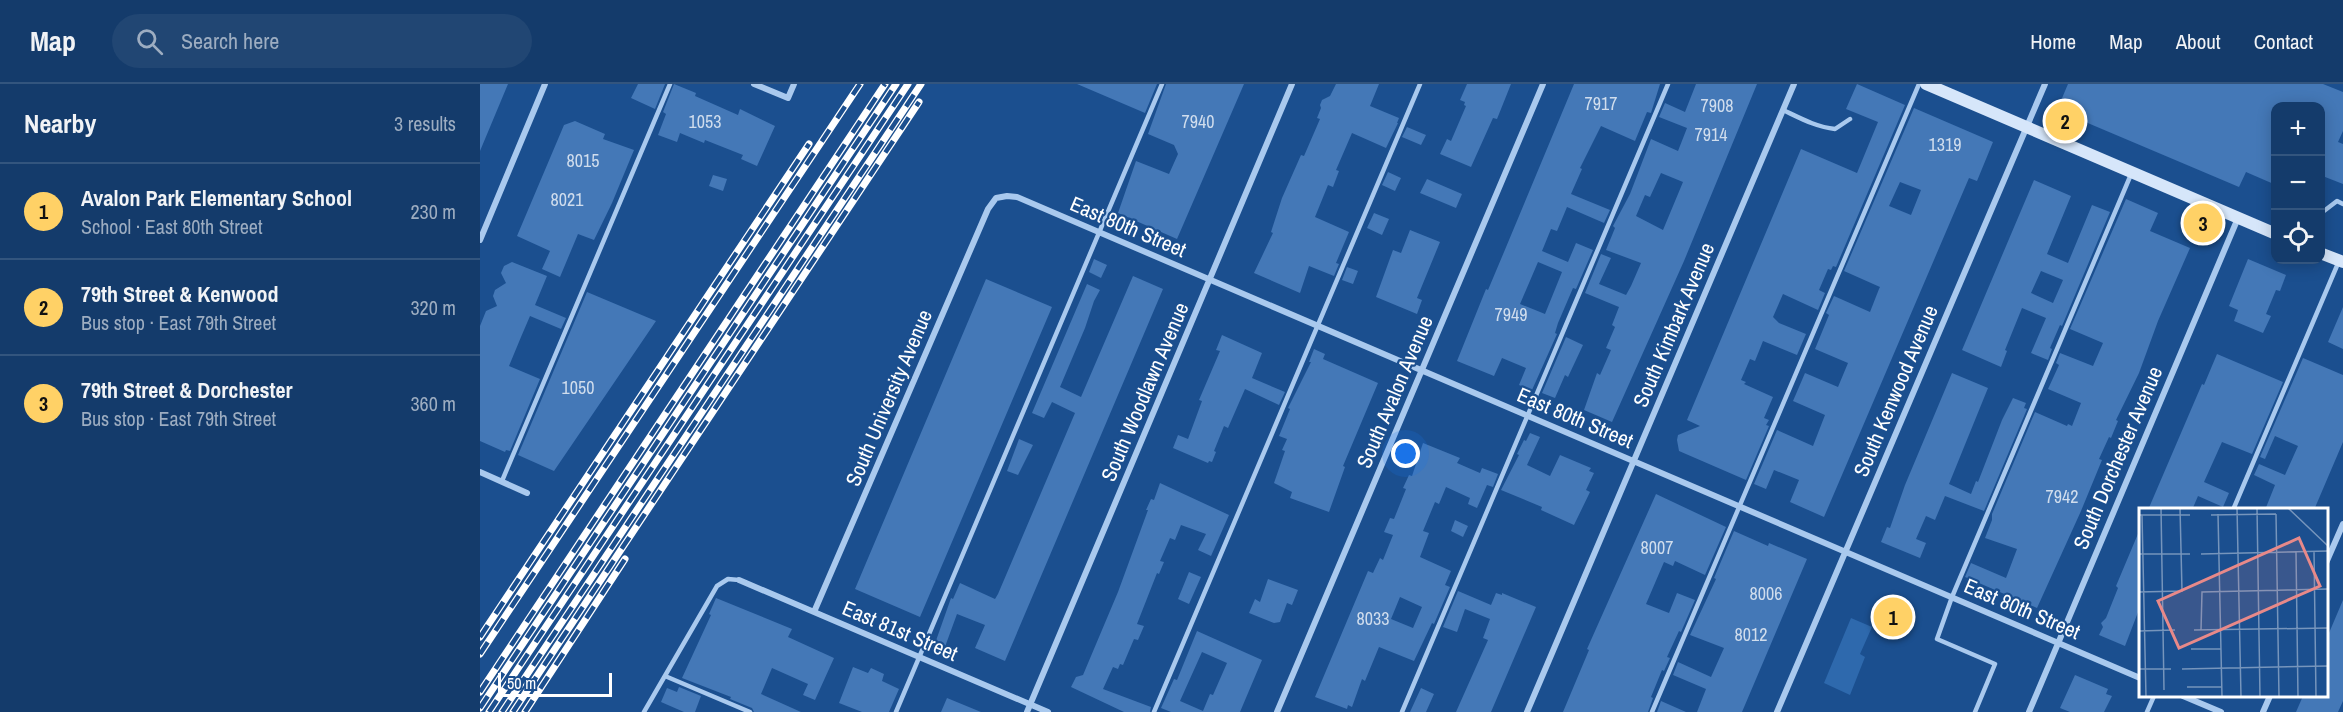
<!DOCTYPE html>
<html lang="en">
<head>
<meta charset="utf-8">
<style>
  :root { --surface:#143b6b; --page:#214673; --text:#f1f3f6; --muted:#9dadc1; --line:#33557e; --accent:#ffd166 }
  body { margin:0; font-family:"Archivo Narrow",sans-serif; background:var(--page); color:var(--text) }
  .controls { position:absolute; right:18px; top:18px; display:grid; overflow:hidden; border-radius:12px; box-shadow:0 3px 15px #0003 }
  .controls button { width:54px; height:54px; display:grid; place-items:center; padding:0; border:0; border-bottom:2px solid var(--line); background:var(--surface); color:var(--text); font:30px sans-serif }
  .scale { position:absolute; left:18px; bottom:15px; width:114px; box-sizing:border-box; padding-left:6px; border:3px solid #fff; border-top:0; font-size:16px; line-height:21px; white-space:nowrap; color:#fff; -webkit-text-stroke:4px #1b4f8f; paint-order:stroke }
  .you { position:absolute; left:926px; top:370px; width:21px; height:21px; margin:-15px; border:4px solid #fff; border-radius:50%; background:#1a73e8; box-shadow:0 0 0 9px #1a73e833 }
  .badge { display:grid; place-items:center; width:39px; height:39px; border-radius:50%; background:var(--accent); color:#111; font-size:20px; font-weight:700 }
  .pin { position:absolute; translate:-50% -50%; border:3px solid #fff; box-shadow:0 2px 6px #0006 }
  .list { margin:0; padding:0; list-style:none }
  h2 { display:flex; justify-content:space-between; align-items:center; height:78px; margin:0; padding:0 24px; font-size:26px }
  h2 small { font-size:20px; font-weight:400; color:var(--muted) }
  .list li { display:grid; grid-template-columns:39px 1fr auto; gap:18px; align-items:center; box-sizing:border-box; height:96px; padding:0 24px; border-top:2px solid var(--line) }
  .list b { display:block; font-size:22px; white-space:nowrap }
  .list p { margin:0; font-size:20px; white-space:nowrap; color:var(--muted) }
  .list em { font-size:20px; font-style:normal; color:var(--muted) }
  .icon { flex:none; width:33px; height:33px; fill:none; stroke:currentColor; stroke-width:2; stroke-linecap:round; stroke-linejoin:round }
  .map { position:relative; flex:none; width:1863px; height:628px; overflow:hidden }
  header { display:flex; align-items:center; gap:36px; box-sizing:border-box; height:84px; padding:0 30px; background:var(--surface); border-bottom:2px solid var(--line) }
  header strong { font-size:28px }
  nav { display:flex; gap:33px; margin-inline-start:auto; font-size:21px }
  .search { width:420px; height:54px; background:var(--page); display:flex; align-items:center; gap:15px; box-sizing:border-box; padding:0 21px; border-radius:33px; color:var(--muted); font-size:22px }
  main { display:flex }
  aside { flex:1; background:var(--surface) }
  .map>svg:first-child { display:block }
</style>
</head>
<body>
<header>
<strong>Map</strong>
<div class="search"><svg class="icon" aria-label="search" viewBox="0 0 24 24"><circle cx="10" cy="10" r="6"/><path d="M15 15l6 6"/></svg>Search here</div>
<nav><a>Home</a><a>Map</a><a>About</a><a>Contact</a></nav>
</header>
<main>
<aside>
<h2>Nearby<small>3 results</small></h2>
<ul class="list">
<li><span class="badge">1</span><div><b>Avalon Park Elementary School</b><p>School · East 80th Street</p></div><em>230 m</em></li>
<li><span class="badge">2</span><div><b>79th Street &amp; Kenwood</b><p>Bus stop · East 79th Street</p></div><em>320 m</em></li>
<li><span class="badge">3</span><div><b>79th Street &amp; Dorchester</b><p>Bus stop · East 79th Street</p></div><em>360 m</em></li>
</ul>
</aside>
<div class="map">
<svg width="1863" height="628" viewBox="0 0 1863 628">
  <rect width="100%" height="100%" fill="#1b4f8f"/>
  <path fill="#2e69ad" d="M1371 534 1392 543 1380 570 1385 573 1370 611 1344 599Z"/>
  <path fill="#4478b7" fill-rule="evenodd" d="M0 0H28L0 67Z
    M158 0H185L175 25 151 14Z
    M194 0 216 9 215 12 258 31 260 25 295 42 277 82 261 75 263 71 225 56 224 59 200 49 197 58 178 51 186 30 183 28Z
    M597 0H677L665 29Z
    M686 0H764L697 155 638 129 656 77 689 90 698 70 694 61 668 50Z
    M856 0H899L890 22 919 34 917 39H918L906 64 872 49 856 86 859 87 853 103 848 101 835 133 869 148 856 179 859 180 854 192 829 182 820 209 774 189 793 149 791 148 802 114 821 71 824 72 840 35 837 34 841 24 840 21 842 16 850 12Z
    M987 0H1031L1017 35 1013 34 991 83 960 70 967 55 971 57 986 22 984 21 985 18 980 16Z
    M1094 0H1180L1171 29 1167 28 1155 57 1121 42 1100 84 1102 85 1091 110 1130 126 1124 139 1087 123 1077 147 1071 145 1062 167 1088 178 1096 159 1113 166 1096 205 1093 204 1078 239 1075 249 1077 250 1052 306 1039 301 1046 284 1022 274 1014 292 977 277 1006 205 1008 206 1024 168ZM1058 178 1082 188 1065 230 1040 220Z
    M1216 0H1277L1204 177 1132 338 1104 326 1117 289 1120 291 1131 266 1126 264 1135 243 1132 241 1139 223 1105 209 1121 170 1131 174 1119 200 1146 211 1151 202 1161 179 1126 166 1135 144 1133 142 1150 110 1171 55 1198 67 1207 44 1179 33 1185 19 1205 28ZM1181 89 1203 98 1183 146 1156 132 1165 111 1170 113Z
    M1377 0 1425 21 1356 183 1353 182 1351 186 1348 185 1339 206 1345 209 1338 226 1303 210 1293 233 1299 239 1326 250 1317 271 1283 257 1275 277 1270 275 1261 296 1266 298 1264 300 1293 313 1284 334 1289 336 1286 341 1289 342 1266 396 1199 367 1197 356 1198 351 1220 342 1207 336 1321 65 1377 89 1398 38 1366 25Z
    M1588 0H1843L1863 8V47L1858 58 1863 60V100L1840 91V22H1796V101L1766 88 1759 103 1577 26Z
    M1434 24 1513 58 1497 97 1489 94 1344 433 1310 418 1319 396 1294 386 1286 405 1274 400 1297 346 1333 362 1345 331 1313 317 1325 289 1358 303 1368 279 1335 265 1349 231 1346 229 1354 212 1390 228 1399 205 1400 203 1364 187ZM1420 98 1441 106 1431 131 1409 122Z
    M95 37 125 50 123 55 154 66 132 119 114 156 98 150 80 193 62 185 70 167 37 152 84 41Z
    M927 43 946 51 941 61 922 53Z
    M908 88 921 94 915 107 902 101Z
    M233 91 247 95 243 107 229 102Z
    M947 95 982 110 976 124 940 109Z
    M1554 96 1591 112 1567 170 1588 179 1612 121 1630 128 1582 242 1580 241 1570 264 1572 265 1568 276 1551 269 1566 234 1542 224 1525 266 1527 267 1521 283 1482 266ZM1561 187 1583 196 1573 219 1551 209Z
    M1646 115 1678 129 1670 147 1710 164 1678 237 1659 289 1636 336 1638 337 1631 354 1629 353 1619 375 1622 376 1601 427 1557 524 1485 493 1491 479 1526 494 1537 465 1505 454 1512 436V430L1555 328 1587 342 1588 340 1592 342 1601 319 1568 305 1579 281 1576 279 1580 269 1613 282 1623 259 1590 245Z
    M894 129 909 135 902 151 887 144Z
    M930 146 960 158 937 214 942 216 937 230 896 213 913 166 921 169Z
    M614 175 627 181 621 194 609 188Z
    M1768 175 1806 191 1800 207 1796 206 1786 230 1791 232 1783 249 1754 237 1758 226 1749 222Z
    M32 178 67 192 55 221 86 234 81 245 50 232 41 253 29 282 60 295 30 367 26 366 25 368 0 357V242L6 227 17 222 13 212 15 206 26 199 21 189 24 182Z
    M867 183 878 187 873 200 862 196Z
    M653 192 683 205 525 577 495 564 505 541 477 530 462 571 452 568 471 514 473 515 480 499 515 515 518 510 595 329 572 318 564 334 552 329 607 200 620 206 614 217 605 244 580 303 601 313Z
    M506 195 572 223 440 533 375 505Z
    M107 208 176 237 74 387 38 371Z
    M1863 223V265L1848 258Z
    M742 251 782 269 772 294 805 308 799 321 765 305 748 344 744 342 734 367 736 368 732 378 729 377 728 379 693 364 698 351 708 355 722 317 719 316 740 267 736 266Z
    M1086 253 1103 261 1088 293 1085 291 1075 314 1062 309Z
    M834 265 845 270 843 275 898 299 863 382 865 383 849 428 810 414 812 408 794 399 805 367 802 366 807 355 799 352 810 325 808 324 831 278H829Z
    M1737 270 1803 298 1772 370 1742 358 1724 398 1749 409 1743 423 1718 412 1712 426H1668L1722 300 1724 301Z
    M1823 274 1863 291V358L1834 426H1785L1795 401 1774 391 1779 380 1805 391 1818 362 1795 352 1785 375 1780 373Z
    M1472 289 1508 304 1469 400 1491 410 1496 397 1498 398 1522 336 1533 314 1546 319 1544 324 1547 325 1504 427 1465 412 1455 436 1446 432 1436 455 1446 459 1440 474 1401 458 1407 443 1410 444 1425 401Z
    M1050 349 1060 353 1047 381 1070 392 1080 371 1111 384 1109 387 1114 389 1106 406 1110 408 1094 441 1061 426 1062 423 1021 406 1039 371 1037 370 1044 356 1046 357Z
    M539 355 553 361 538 391 527 387Z
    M943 359 980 374 977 379 1000 389 1002 384 1018 390 1013 403 1007 401 997 424 988 420 990 414 966 403 959 420 955 418 943 447 949 449 940 473 971 487 965 501 970 503 954 540 952 539 934 577 899 563 885 597 882 595 872 623 868 621 867 625 835 613 888 487 893 489 900 474 903 476 913 451 904 448 910 434 914 435 926 405 923 404 929 391 932 392ZM920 513 942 523 933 544 911 535Z
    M680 399 749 431 731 472 718 466 726 450 701 441 695 456 690 454 680 477 684 478 679 490 677 489 657 540 664 542 658 556 654 555 643 581 640 580 638 585 633 583 623 605 671 623 670 628H644L591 603 596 593 603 591 638 508 668 426H666L671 415 674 416Z
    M1176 410 1246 443 1225 491 1195 477 1193 482 1184 478 1166 520 1189 529 1197 509 1215 516 1201 548 1199 547 1187 573 1190 574 1184 587 1182 586 1171 613 1173 614 1168 628H1083L1109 566 1107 565Z
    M975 436 988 442 983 453 971 447Z
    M1660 445V523L1645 562 1619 551 1623 543 1621 539 1626 534 1638 504 1636 502Z
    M1254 447 1288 462 1289 459 1327 475 1262 628H1217L1226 605 1193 591 1198 578 1231 593 1244 564 1210 551 1236 495 1234 494Z
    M709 488 721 493 709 520 698 515Z
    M788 495 818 506 812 521 807 519 800 538 794 539 769 529 775 515 780 518Z
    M978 507 1011 521 1016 509 1022 511V509L1056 523 1011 628H976L1008 556 1003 554 1010 535 985 525 977 548 963 543Z
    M236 514 312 545 308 553 354 574 335 616 323 611 328 600 292 584 281 610 321 628H274L272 624 250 615 251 613 202 594 231 531 229 530Z
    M1863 516V617L1858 628H1816L1823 612H1846V556Z
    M717 547 782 576 760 628H691L681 624 694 595 697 596ZM722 568 747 579 733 611 730 610 723 627 700 617Z
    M373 583 388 589 391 584 404 590 402 597 419 605 409 628H382L359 619Z
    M1595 591 1628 605 1626 610 1632 612 1624 628H1590L1580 624Z
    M199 603 221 612 215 628H204L181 618 187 604 197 608Z
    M941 604 954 610 946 628H930Z
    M467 614 501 628H461Z
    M1181 617 1206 628H1177Z"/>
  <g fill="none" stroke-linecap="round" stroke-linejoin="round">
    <path stroke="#a9c9ee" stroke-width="4.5" d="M1303 26C1320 34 1336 43 1355 45L1370 35
      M1840 130 1857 117 1863 120
      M22 397 190 0
      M1753 426 1859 177
      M185 592 270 628
      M164 628 237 502 248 495 259 496
      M416 628 682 0
      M674 628 940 0
      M922 628 1188 0
      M1172 628 1439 0
      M1495 628 1515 580 1457 555 1472 513 1652 88
      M1667 628 1674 612"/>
    <path stroke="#a9c9ee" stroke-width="6" d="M274 0 308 14 314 0
      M0 156 65 0
      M0 388 47 409
      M1846 479 1863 440
      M259 496 568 628
      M334 528 508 125 516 114 527 112 537 113 1660 594
      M1703 612 1741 628
      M547 628 812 0
      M797 628 1063 0
      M1047 628 1314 0
      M1297 628 1565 0
      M1549 628 1758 134
      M1783 628 1790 612"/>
    <path stroke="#d6e6fa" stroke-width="12" d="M1446 0 1796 150
      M1840 169 1863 178"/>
    <defs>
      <path id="rail" d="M0 553 329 60
        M0 570 380 0
        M0 608 405 0
        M0 624 416 0
        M9 628 428 0
        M22 628 441 0
        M33 628 439 18
        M45 628 145 475"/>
    </defs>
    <use href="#rail" stroke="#fff" stroke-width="7"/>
    <use href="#rail" stroke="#1b4f8f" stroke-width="4.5" stroke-dasharray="14" stroke-linecap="butt"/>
  </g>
  <g text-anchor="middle" stroke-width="4.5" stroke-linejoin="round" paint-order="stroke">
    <g font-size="18" fill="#d0dded">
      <text x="1121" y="26">7917</text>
      <text x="1237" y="28">7908</text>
      <text x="225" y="44">1053</text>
      <text x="718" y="44">7940</text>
      <text x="1231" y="57">7914</text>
      <text x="1465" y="67">1319</text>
      <text x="103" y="83">8015</text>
      <text x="87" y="122">8021</text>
      <text x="1031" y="237">7949</text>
      <text x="98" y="310">1050</text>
      <text x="1582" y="419">7942</text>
      <text x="1177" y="470">8007</text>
      <text x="1286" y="516">8006</text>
      <text x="893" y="541">8033</text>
      <text x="1271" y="557">8012</text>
    </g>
    <g font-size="21" fill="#fff" stroke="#1b4f8f">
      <text transform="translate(648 143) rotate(23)" y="7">East 80th Street</text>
      <text transform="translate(1194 241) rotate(-67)" y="7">South Kimbark Avenue</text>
      <text transform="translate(1416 307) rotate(-67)" y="7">South Kenwood Avenue</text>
      <text transform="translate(665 308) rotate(-67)" y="7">South Woodlawn Avenue</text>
      <text transform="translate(915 308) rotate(-67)" y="7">South Avalon Avenue</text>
      <text transform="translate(409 314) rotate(-67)" y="7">South University Avenue</text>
      <text transform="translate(1095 334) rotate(23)" y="7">East 80th Street</text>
      <text transform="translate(1638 374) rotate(-67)" y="7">South Dorchester Avenue</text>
      <text transform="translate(1542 525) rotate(23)" y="7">East 80th Street</text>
      <text transform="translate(420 547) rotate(23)" y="7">East 81st Street</text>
    </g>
  </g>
  <g transform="translate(1659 424)">
    <rect width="189" height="189" fill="#1b4f8f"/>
    <path fill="none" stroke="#7695bc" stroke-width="1.5" d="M22 0 25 182M98 0 102 189M118 0 121 189M149 0 189 38M79 6 83 189M137 6 140 189M0 7H51M3 7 7 189M72 7 137 6M175 43 177 189M157 44 159 189M0 46H51M62 46 189 43M0 84 43 83 41 0M55 122 189 120M62 122 63 84 189 81M0 123 36 122M52 141H82M0 161H32M43 161 189 158M48 179H83"/>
    <path fill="#e88989" fill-opacity="0.15" stroke="#e88989" stroke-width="3" d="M160 30 181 78 40 140 19 93Z"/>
    <rect width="189" height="189" fill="none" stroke="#fff" stroke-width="3"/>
  </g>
</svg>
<div class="controls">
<button>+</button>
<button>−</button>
<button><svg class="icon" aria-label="locate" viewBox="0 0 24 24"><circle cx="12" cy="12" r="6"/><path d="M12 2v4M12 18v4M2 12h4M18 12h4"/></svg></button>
</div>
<div class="scale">50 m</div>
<div class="you"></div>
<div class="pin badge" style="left:1413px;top:533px">1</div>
<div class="pin badge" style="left:1585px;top:37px">2</div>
<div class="pin badge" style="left:1723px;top:139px">3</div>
</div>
</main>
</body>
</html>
